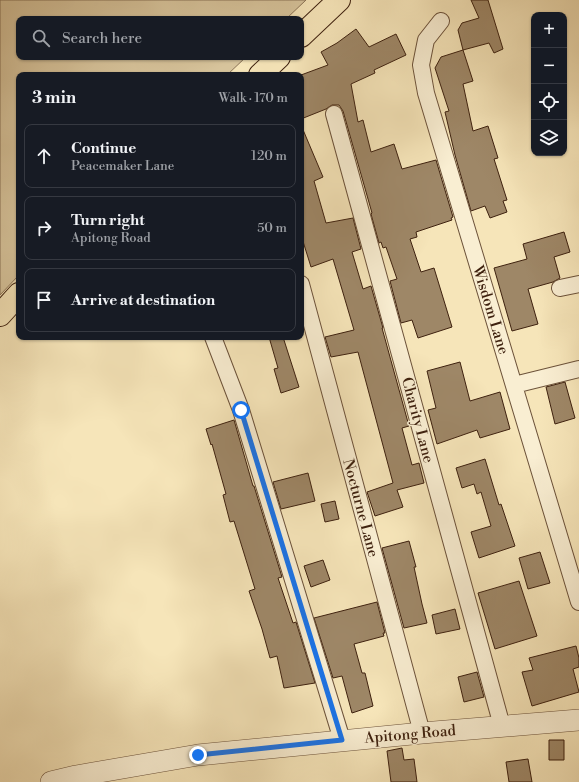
<!DOCTYPE html>
<html lang="en">
<head>
<meta charset="utf-8">
<style>
  :root { --surface:#171b24; --page:#20242c; --text:#f1f3f6; --muted:#9ea1a6; --line:#363941 }
  body { margin:0; font-family:"Libre Bodoni",serif; background:var(--page); color:var(--text) }
  .controls { position:absolute; right:12px; top:12px; display:grid; overflow:hidden; border-radius:8px; box-shadow:0 1px 3px #0004 }
  .controls button { width:36px; height:36px; display:grid; place-items:center; padding:0; border:0; border-bottom:1px solid var(--line); background:var(--surface); color:var(--text); font:20px sans-serif }
  .stop { position:absolute; width:12px; height:12px; margin:-9px; border:3px solid #1a73e8; border-radius:50%; background:#fff }
  .stop.end { background:#1a73e8; border-color:#fff; box-shadow:0 1px 4px #0008 }
  .list { margin:0; padding:0; list-style:none }
  h2 { display:flex; justify-content:space-between; align-items:center; height:52px; margin:0; padding:0 16px; font-size:17px }
  h2 small { font-size:13px; font-weight:400; color:var(--muted) }
  .list li { display:grid; grid-template-columns:26px 1fr auto; gap:12px; align-items:center; box-sizing:border-box; height:64px; margin:0 8px 8px; padding:0 8px; border:1px solid var(--line); border-radius:8px }
  .list b { display:block; font-size:15px; white-space:nowrap }
  .list p { margin:0; font-size:13px; white-space:nowrap; color:var(--muted) }
  .list em { font-size:13px; font-style:normal; color:var(--muted) }
  .icon { flex:none; width:22px; height:22px; fill:none; stroke:currentColor; stroke-width:2; stroke-linecap:round; stroke-linejoin:round }
  .map { position:relative; flex:none; width:579px; height:782px; overflow:hidden }
  .search { position:absolute; background:var(--surface); box-shadow:0 1px 3px #0004; left:16px; top:16px; width:288px; height:44px; display:flex; align-items:center; gap:10px; box-sizing:border-box; padding:0 14px; border-radius:8px; color:var(--muted); font-size:15px }
  .panel { position:absolute; background:var(--surface); box-shadow:0 1px 3px #0004; left:16px; top:72px; width:288px; height:268px; border-radius:8px }
  .map>svg:first-child { display:block }
</style>
</head>
<body>
<div class="map">
<svg width="579" height="782" viewBox="0 0 579 782">
  <rect width="100%" height="100%" fill="#f6e5b9"/>
  <filter id="stains"><feTurbulence type="fractalNoise" baseFrequency=".005" numOctaves="4"/><feColorMatrix values="0 0 0 0 .2 0 0 0 0 .09 0 0 0 0 .02 0 0 0 .5 -.17"/></filter>
  <radialGradient id="worn" r=".72"><stop offset=".6" stop-color="#630" stop-opacity="0"/><stop offset="1" stop-color="#630" stop-opacity=".3"/></radialGradient>
  <path fill="#d7c49c" stroke="#8a7256" d="M0 0H306L286 19H19V57H246L227 75H19V275L0 295Z"/>
  <path fill="#9e8767" stroke="#3e210f" d="M471 0H488L503 49 494 53 489 43 463 50 458 30 462 23 479 18Z
    M356 29 369 47 396 34 406 55 374 70 375 73 351 84 358 122 363 120 371 152 394 144 402 169 436 160 453 217 451 218 452 220 416 232 417 237 410 239 421 272 434 268 452 327 418 338 412 320 401 323 390 281 397 279 386 247 383 248 381 242 379 243 371 214 372 213 343 111 339 105H332L326 109 301 119V75L328 65 321 52 337 43Z
    M463 50 473 81 463 84 473 131 488 126 498 158 494 159 507 200 503 201 507 212 490 218 485 206 471 211 455 155 445 112 449 111 435 68 441 57Z
    M301 125 323 177 314 181 326 223 353 218 361 249 352 252 363 289 371 286 383 328H382L409 426 402 428 412 465 419 463 424 483 397 490 403 507 375 516 367 492 393 483 358 352 331 357 325 337 354 330 333 259 311 267 301 235Z
    M564 232 570 252 554 257 560 278 553 282 528 289 538 324 512 331 494 268 527 259 523 244Z
    M269 337H283L299 387 281 393 274 369 278 368Z
    M460 362 470 401 500 392 510 429 480 438 477 430 437 444 428 410 436 408 427 371Z
    M565 382 575 418 555 424 546 387Z
    M234 420 253 486H254L282 577 278 578 293 623 296 622 315 683 284 688 277 656 270 658 262 629 249 591 255 589 234 521 230 522 223 495 226 494 212 444 211 445 206 429Z
    M485 459 499 505 501 504 515 546 479 558 471 532 491 526 481 492 477 494 474 484 462 488 456 468Z
    M308 473 315 501 281 509 273 482Z
    M335 501 339 519 325 522 321 504Z
    M409 541 416 567H414L422 604 427 623 404 628 382 548Z
    M540 552 550 583 528 589 519 558Z
    M323 560 330 580 311 587 304 566Z
    M519 581 537 636 495 649 478 593Z
    M377 602 385 633H383L384 636 354 644 362 673H365L373 706 352 713 342 676 333 678 314 618Z
    M455 609 460 629 436 634 432 615Z
    M576 646 579 658V667L573 669 579 692 532 706 522 672 533 670 529 658Z
    M477 672 484 697 464 702 458 677Z
    M549 740H564V760H549Z
    M402 748 404 760 414 759 417 782H391L387 751Z
    M528 759 532 782H509L506 762Z"/>
  <g fill="none" stroke-linecap="round" stroke-linejoin="round">
    <defs>
      <path id="minor" d="M441 21 426 40 421 65 426 93 579 602
        M334 114 502 726
        M301 284 422 733
        M560 288 579 284
        M213 337 241 410 342 740
        M514 385 579 369"/>
      <path id="tertiary" d="M51 782 76 776 198 755 422 733 579 720"/>
      <path id="trunk" d="M301 36 339 0
        M260 75 279 57
        M0 315 19 294"/>
    </defs>
    <use href="#minor" stroke="#6c523a" stroke-width="18"/>
    <use href="#tertiary" stroke="#6c523a" stroke-width="22"/>
    <use href="#trunk" stroke="#3e210f" stroke-width="24"/>
    <use href="#minor" stroke="#f9eed2" stroke-width="16"/>
    <use href="#tertiary" stroke="#f9eed2" stroke-width="21"/>
    <use href="#trunk" stroke="#f6e5b9" stroke-width="22"/>
  </g>
  <g fill="none" stroke-linecap="round" stroke-linejoin="round">
    <path stroke="#1a73e8" stroke-width="5" d="M198 755 342 740 241 410"/>
  </g>
  <g text-anchor="middle" stroke-width="3" stroke-linejoin="round" paint-order="stroke">
    <g font-size="15" fill="#3e210f" stroke="#f9eed2">
      <text transform="translate(491 310) rotate(73)" y="5">Wisdom Lane</text>
      <text transform="translate(418 420) rotate(75)" y="5">Charity Lane</text>
      <text transform="translate(361 508) rotate(75)" y="5">Nocturne Lane</text>
      <text transform="translate(410 734) rotate(-5)" y="5">Apitong Road</text>
    </g>
  </g>
  <rect width="100%" height="100%" filter="url(#stains)"/>
  <rect width="100%" height="100%" fill="url(#worn)"/>
</svg>
<div class="controls">
<button>+</button>
<button>−</button>
<button><svg class="icon" aria-label="locate" viewBox="0 0 24 24"><circle cx="12" cy="12" r="6"/><path d="M12 2v4M12 18v4M2 12h4M18 12h4"/></svg></button>
<button><svg class="icon" aria-label="layers" viewBox="0 0 24 24"><path d="M12 4l9 5-9 5-9-5zM3 14l9 5 9-5"/></svg></button>
</div>
<div class="stop" style="left:241px;top:410px"></div>
<div class="stop end" style="left:198px;top:755px"></div>
<div class="search"><svg class="icon" aria-label="search" viewBox="0 0 24 24"><circle cx="10" cy="10" r="6"/><path d="M15 15l6 6"/></svg>Search here</div>
<section class="panel">
<h2>3 min<small>Walk · 170 m</small></h2>
<ul class="list">
<li><svg class="icon" aria-label="ahead" viewBox="0 0 24 24"><path d="M12 20V5M6 11l6-6 6 6"/></svg><div><b>Continue</b><p>Peacemaker Lane</p></div><em>120 m</em></li>
<li><svg class="icon" aria-label="right" viewBox="0 0 24 24"><path d="M7 20v-9h11M14 6l5 5-5 5"/></svg><div><b>Turn right</b><p>Apitong Road</p></div><em>50 m</em></li>
<li><svg class="icon" aria-label="arrive" viewBox="0 0 24 24"><path d="M6 21V4h12l-3 4 3 4H6"/></svg><div><b>Arrive at destination</b></div></li>
</ul>
</section>
</div>
</body>
</html>
